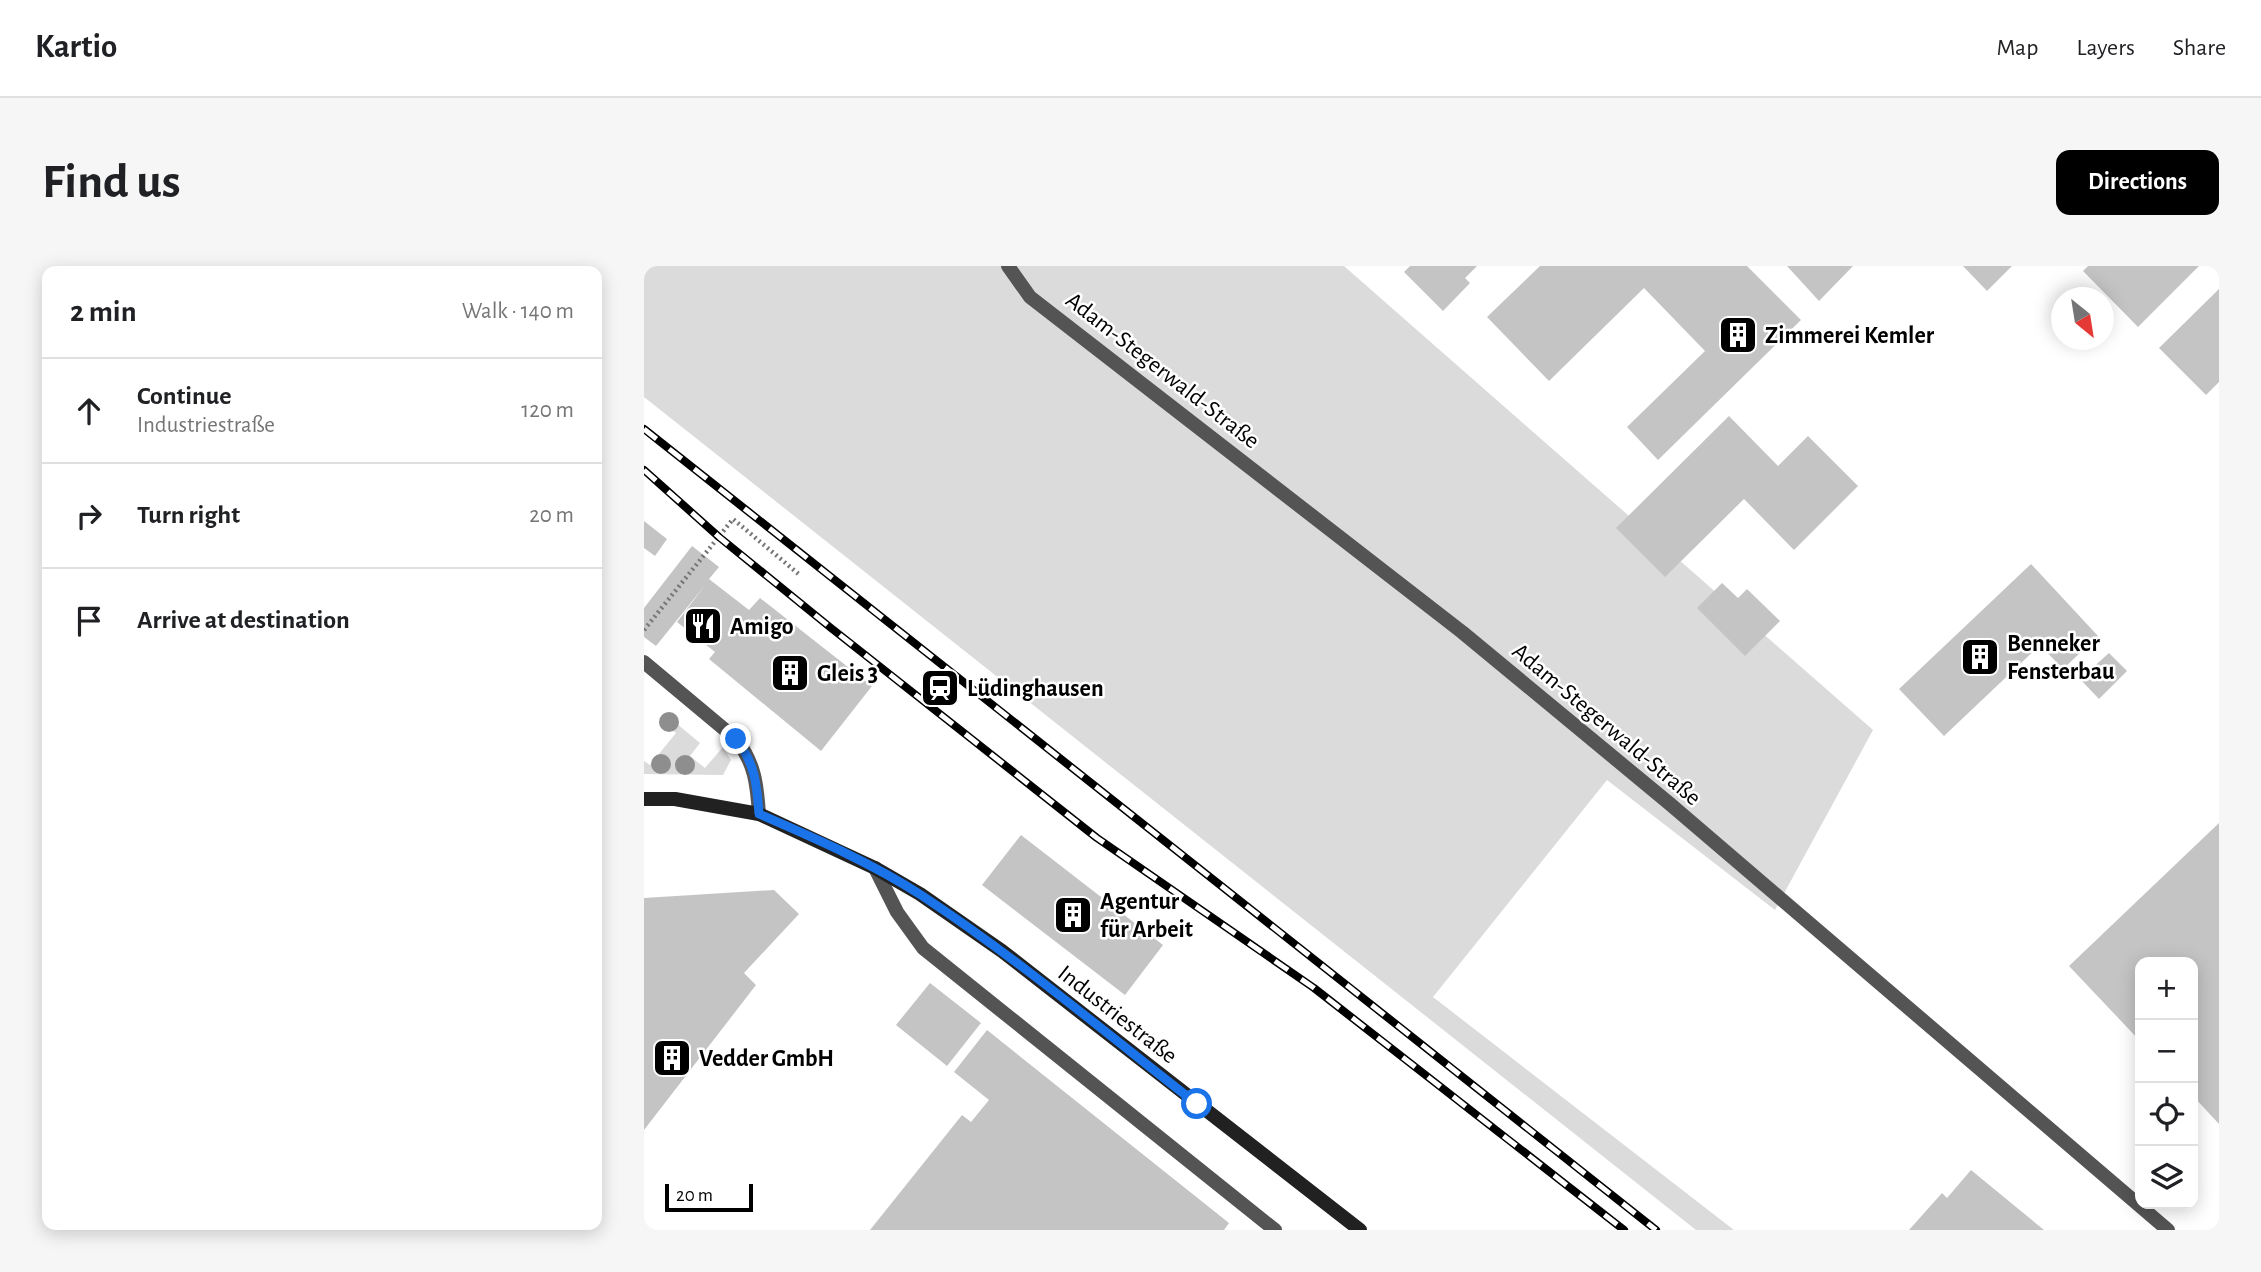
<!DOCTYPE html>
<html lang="en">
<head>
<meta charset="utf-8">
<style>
  :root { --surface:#fff; --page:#f6f6f6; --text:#202124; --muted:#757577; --line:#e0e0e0; --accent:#000 }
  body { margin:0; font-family:"Alegreya Sans",sans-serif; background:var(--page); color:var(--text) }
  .controls { position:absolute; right:21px; bottom:21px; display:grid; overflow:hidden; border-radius:14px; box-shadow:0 4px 18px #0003 }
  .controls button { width:63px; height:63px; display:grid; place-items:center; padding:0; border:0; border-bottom:2px solid var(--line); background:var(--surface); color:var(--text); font:35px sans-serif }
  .compass { position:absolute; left:1407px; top:21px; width:63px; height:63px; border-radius:50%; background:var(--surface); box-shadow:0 4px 18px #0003; rotate:150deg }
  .scale { position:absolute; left:21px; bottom:18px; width:88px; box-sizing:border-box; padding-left:7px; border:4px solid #000; border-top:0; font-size:19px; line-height:24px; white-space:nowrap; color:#000; -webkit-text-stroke:5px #fff; paint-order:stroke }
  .stop { position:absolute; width:21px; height:21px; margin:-16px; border:5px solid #1a73e8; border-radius:50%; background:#fff }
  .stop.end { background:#1a73e8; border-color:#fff; box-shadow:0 2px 7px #0008 }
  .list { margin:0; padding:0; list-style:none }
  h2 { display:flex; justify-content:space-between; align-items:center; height:91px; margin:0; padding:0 28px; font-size:30px }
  h2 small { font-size:23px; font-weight:400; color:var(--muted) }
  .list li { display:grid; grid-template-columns:46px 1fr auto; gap:21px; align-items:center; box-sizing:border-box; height:105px; padding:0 28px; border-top:2px solid var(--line) }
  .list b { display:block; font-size:26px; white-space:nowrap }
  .list p { margin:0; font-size:23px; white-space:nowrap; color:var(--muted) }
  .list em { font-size:23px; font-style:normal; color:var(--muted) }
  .icon { flex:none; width:38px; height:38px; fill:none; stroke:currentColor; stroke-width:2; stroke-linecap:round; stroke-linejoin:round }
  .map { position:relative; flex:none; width:1575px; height:964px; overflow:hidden; border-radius:14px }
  header { display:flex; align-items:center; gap:42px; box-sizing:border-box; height:98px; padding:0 35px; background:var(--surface); border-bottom:2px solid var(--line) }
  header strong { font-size:33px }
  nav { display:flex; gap:38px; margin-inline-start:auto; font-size:24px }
  .intro { display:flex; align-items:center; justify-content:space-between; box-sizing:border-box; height:168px; padding:0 42px }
  h1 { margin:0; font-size:49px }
  .button { padding:18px 32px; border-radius:14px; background:var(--accent); color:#fff; font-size:24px; font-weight:700 }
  main { display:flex; gap:42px; padding:0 42px }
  aside { flex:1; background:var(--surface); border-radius:14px; box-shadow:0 4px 18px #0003 }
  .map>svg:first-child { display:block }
</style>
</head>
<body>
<header>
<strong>Kartio</strong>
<nav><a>Map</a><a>Layers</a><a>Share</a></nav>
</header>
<div class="intro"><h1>Find us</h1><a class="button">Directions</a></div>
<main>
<aside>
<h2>2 min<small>Walk · 140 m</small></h2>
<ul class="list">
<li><svg class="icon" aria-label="ahead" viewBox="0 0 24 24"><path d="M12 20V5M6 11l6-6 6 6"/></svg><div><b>Continue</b><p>Industriestraße</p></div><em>120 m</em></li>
<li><svg class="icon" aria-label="right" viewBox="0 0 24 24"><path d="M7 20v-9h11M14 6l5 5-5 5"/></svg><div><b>Turn right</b></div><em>20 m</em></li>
<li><svg class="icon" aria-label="arrive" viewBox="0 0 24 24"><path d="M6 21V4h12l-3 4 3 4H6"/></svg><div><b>Arrive at destination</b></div></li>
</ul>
</aside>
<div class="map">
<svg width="1575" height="964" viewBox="0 0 1575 964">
  <rect width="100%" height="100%" fill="#fff"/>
  <path fill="#dbdbdb" d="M0 0H700L1229 464 1131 644 963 514 789 731 1090 964H1052L0 131Z
    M20 447 56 477 46 490 61 502 79 481 87 494 79 509 0 508V495L6 499 32 467 15 453Z"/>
  <path fill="#c4c4c4" d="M766 0H833L821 12 826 17 799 45 760 6Z
    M896 0H1103L1157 54 1014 194 983 161 1061 85 1000 22 905 115 843 51Z
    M1143 0H1209L1175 35Z
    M1319 0H1368L1343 25Z
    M1444 0H1555L1494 61 1439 5Z
    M1575 23V116L1562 129 1515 82Z
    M1085 150 1134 200 1164 170 1214 220 1150 284 1100 233 1021 311 972 262Z
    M0 255 23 273 11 290 0 282Z
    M48 280 75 301 65 313 105 344 116 332 228 420 177 485 65 393 71 386 33 356 62 318 12 380 0 371V342Z
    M1387 298 1454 370 1419 403 1396 379 1300 470 1255 423Z
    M1078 317 1094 332 1103 323 1136 355 1101 390 1053 342Z
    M1465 387 1483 405 1455 433 1436 413Z
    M1575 557V858L1549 830V696H1496V775L1425 700Z
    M377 569 519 679 481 729 338 619Z
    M130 624 155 648 100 707 112 719 0 864V632Z
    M286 717 337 757 303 800 252 759Z
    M343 764 585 957 580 964H226L318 849 327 856 345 834 310 806Z
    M1327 904 1400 964H1265L1298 927 1303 932Z"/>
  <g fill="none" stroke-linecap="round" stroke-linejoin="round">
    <path stroke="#767676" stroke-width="4.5" stroke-dasharray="2 3.5" stroke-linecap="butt" d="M0 364 89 253 157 310"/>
    <path stroke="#545454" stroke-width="14" d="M0 396 92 473C111 497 113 519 115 548
      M231 602 253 646 279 682 631 964"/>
    <path stroke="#545454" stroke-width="14" d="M364 0 386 31 818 366 1026 538 1524 964"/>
    <path stroke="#212121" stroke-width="14" d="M0 533H31L115 548 231 602 276 628 358 685 716 964"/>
    <defs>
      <path id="rail" d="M0 163 1012 964
        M0 204 75 271 187 362 453 572 670 722 980 964"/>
    </defs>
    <use href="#rail" stroke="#000" stroke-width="8"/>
    <use href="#rail" stroke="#fff" stroke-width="5" stroke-dasharray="16" stroke-linecap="butt"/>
  </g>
  <g fill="#8e8e8e">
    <circle cx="25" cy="456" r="10"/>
    <circle cx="17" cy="498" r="10"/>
    <circle cx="41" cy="499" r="10"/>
  </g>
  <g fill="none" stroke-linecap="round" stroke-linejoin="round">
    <path stroke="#1a73e8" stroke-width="9" d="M92 473C111 497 113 519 115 548 170 572 226 596 277 629 373 692 462 767 553 838"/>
  </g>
  <defs>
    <symbol id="building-square" viewBox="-11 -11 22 22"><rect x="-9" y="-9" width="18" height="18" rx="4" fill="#000" stroke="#fff"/><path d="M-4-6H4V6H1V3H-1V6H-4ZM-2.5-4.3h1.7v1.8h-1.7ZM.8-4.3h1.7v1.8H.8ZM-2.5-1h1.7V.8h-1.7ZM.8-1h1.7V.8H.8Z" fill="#fff"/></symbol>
    <symbol id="restaurant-square" viewBox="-11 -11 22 22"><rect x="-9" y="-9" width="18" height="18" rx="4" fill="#000" stroke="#fff"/><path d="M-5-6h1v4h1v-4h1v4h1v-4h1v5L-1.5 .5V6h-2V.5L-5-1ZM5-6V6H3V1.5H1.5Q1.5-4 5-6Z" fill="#fff"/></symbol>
    <symbol id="station-square" viewBox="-11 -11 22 22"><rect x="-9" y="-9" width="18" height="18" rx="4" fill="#000" stroke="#fff"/><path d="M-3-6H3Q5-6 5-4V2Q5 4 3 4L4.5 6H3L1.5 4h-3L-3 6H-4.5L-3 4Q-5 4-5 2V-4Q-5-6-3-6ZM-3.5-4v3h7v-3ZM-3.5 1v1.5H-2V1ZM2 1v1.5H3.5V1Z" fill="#fff"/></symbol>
  </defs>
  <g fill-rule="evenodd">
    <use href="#building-square" x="1072" y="47" width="44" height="44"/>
    <use href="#restaurant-square" x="37" y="338" width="44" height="44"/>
    <use href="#building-square" x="1314" y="369" width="44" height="44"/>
    <use href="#building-square" x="124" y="385" width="44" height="44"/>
    <use href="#station-square" x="274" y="400" width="44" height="44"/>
    <use href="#building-square" x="407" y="627" width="44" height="44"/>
    <use href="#building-square" x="6" y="770" width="44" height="44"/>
  </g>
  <g text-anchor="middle" stroke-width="5" stroke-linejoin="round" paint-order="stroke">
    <g font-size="24" font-weight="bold" fill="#000" stroke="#fff" text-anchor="start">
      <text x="1121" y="77">Zimmerei Kemler</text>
      <text x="86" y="368">Amigo</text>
      <text x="1363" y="385">Benneker<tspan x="1363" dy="28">Fensterbau</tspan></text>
      <text x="173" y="415">Gleis 3</text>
      <text x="323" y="430">Lüdinghausen</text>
      <text x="456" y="643">Agentur<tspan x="456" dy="28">für Arbeit</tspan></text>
      <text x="55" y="800">Vedder GmbH</text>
    </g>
    <g font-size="24" fill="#000" stroke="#fff">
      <text transform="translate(519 104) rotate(38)" y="8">Adam-Stegerwald-Straße</text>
      <text transform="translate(963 458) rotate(40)" y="8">Adam-Stegerwald-Straße</text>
      <text transform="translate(474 748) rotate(38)" y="8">Industriestraße</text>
    </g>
  </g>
</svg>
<div class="controls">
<button>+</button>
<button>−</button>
<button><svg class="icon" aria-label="locate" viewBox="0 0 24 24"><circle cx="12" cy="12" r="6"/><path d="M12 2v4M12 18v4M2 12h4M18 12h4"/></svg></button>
<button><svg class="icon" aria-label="layers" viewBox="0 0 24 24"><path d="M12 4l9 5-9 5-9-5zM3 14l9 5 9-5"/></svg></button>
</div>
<svg class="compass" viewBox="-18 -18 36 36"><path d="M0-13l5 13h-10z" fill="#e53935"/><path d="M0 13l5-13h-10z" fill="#757577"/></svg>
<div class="scale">20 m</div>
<div class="stop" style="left:553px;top:838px"></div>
<div class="stop end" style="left:92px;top:473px"></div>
</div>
</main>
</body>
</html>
